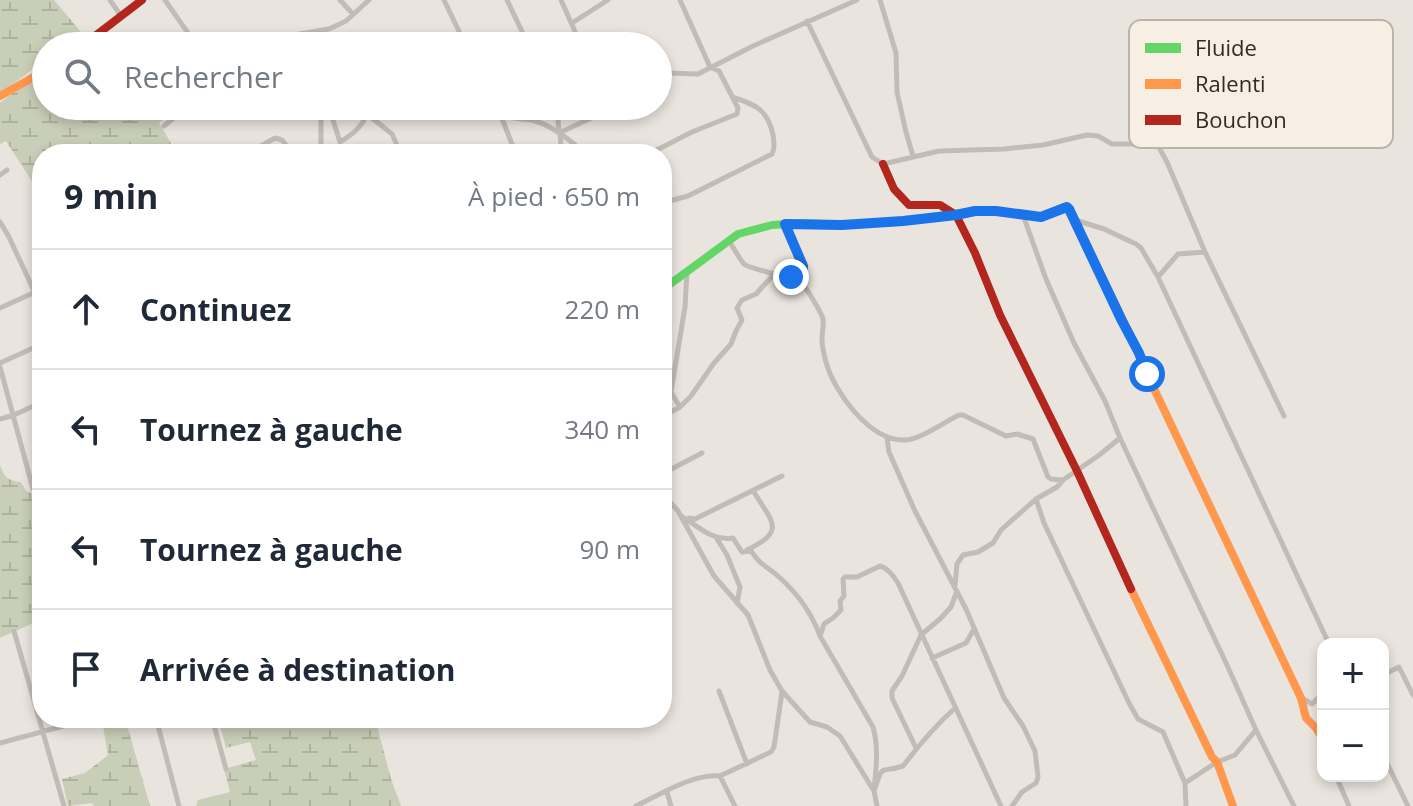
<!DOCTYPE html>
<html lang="fr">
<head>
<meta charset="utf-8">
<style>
  :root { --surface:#fff; --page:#f6f6f7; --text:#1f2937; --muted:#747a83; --line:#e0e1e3 }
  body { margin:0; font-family:"Open Sans",sans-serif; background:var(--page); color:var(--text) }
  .controls { position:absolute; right:24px; bottom:24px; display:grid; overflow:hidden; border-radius:16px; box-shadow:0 4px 12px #0003 }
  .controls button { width:72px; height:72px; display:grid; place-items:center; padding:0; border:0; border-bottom:2px solid var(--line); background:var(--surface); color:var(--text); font:40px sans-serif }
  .stop { position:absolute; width:24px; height:24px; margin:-18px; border:6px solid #1a73e8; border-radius:50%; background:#fff }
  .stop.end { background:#1a73e8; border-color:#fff; box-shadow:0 2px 8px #0008 }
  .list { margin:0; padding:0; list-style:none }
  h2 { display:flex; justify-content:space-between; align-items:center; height:104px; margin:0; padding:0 32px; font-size:34px }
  h2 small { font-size:26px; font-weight:400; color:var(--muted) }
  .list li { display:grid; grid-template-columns:52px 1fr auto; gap:24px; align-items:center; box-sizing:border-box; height:120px; padding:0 32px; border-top:2px solid var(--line) }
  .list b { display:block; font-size:30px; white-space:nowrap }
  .list em { font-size:26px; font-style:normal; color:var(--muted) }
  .icon { flex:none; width:44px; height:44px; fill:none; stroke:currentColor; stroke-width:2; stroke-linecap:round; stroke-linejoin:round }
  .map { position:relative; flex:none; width:1413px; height:806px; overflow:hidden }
  .search { position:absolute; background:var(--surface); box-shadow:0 4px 12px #0003; left:32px; top:32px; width:640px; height:88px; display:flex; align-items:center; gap:20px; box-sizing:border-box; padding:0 28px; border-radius:44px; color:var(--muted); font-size:30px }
  .panel { position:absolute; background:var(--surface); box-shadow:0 4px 12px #0003; left:32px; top:144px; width:640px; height:584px; border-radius:32px }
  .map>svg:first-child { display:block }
</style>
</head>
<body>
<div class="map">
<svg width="1413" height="806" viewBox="0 0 1413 806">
  <defs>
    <pattern id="wetland-marsh" width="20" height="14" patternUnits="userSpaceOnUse" patternTransform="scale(2)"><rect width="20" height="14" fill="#c9ceb8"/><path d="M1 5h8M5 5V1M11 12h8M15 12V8" fill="none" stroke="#adb19e"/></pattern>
  </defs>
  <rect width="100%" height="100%" fill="#e9e4dd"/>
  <path fill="url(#wetland-marsh)" d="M0 0H54L81 32 62 46H46V59L0 94Z
    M46 67V106H179L159 123 171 143 164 151 166 154H42V197L6 141 0 144V103Z
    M0 465C4 477 8 481 21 482L26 491 36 495 42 507V619L0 638Z
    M109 718H125L150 806H94L92 803 68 806 62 779 85 773 108 755 102 720Z
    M218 718H375L391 779 401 806H196L198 800 230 792 224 769 256 760 250 742 226 748Z"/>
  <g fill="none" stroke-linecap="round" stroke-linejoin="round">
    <path stroke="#c2bcb6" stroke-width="5" d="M110 0 121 16
      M165 0 197 46
      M340 0 353 14
      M444 0 466 46
      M507 0 529 46
      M561 0 577 36
      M880 0 896 53 897 92 906 132 913 156
      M807 21 872 157 883 164 939 151 1004 149 1043 145 1087 135 1098 136 1112 144H1157L1167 162 1205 252 1284 416
      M572 23 608 0
      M278 46 299 34 329 29 346 21 369 0
      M658 78 666 73 698 74 753 46 857 0
      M324 106 331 114 340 142C353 134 361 128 367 114
      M363 106 367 114 392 134 401 154
      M497 106 516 154
      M557 106 559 133 617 106
      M502 115C513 120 524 118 535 121 553 126 572 142 586 154
      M164 126 188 106
      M560 135 562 154
      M340 142 345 154
      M247 154 275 138 282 140 293 154
      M321 154V106
      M649 154 692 132 737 114 738 108 719 71 710 67 680 0
      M0 175 7 170
      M662 203 688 196 772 154C775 147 774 143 773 135 768 109 754 104 732 97
      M1023 215 1046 279 1074 343 1105 401 1120 438 1227 665 1256 730 1294 806
      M1075 220 1104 229 1136 244 1141 248 1158 277 1329 644
      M0 222 9 237 42 308
      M785 224 803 266 802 282
      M729 241C734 248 738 257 744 264 749 269 791 277 802 282 808 292 820 309 823 319 824 325 822 332 822 338 822 346 824 355 826 362 834 392 870 441 904 440 920 440 944 422 959 415H963L1006 436 1017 434 1033 439 1048 477 1051 479 1063 480
      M1158 277 1178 254 1205 252
      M0 308 42 289
      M0 363 42 344
      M0 367 33 489
      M680 407 671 392 685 307 687 271
      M662 417 680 407 691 396 714 363 731 344 736 331 742 320 737 308 742 300 756 294 774 274
      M0 419 14 415 42 402
      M887 438 889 452 915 511 966 609 1004 698 1023 726 1035 751 1038 777 1036 783 1022 792 1012 806
      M1120 438 1098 456 1063 480 1057 487 1036 499 1044 523 1129 703 1138 719 1163 732 1185 783
      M662 474 702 453
      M662 493 678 511 714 576 748 615 770 670 782 691 810 722 827 727 840 736 874 791 877 806
      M681 516C698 526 713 542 733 538L742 552 751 551C762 567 767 566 779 577 797 593 812 614 820 636L873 727C879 748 876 769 874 791 884 762 878 774 903 766 919 745 935 726 955 708
      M689 518 695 519 782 476
      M717 539 727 555 740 587 737 603
      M747 550C787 531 772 522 754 492
      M955 585 957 564 963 555 978 552 993 543 1001 530 1036 499
      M14 631 64 806
      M820 636 824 624 833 618 841 610 840 601 844 596 843 579 845 577H857L880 566C888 568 893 576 898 583L1001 806
      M932 658 966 643 974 629
      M1383 675 1399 667 1413 695
      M719 691 747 764
      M1302 698 1312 704 1323 693
      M156 718 179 806
      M212 718 226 769
      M0 743 93 718
      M916 748 892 698V691L902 676 921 635 941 618 951 607 957 591
      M1383 755 1408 806
      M720 776 735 806
      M1336 776 1349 806
      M667 792 671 806
      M636 806C659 795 694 773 720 776L771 752 774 747 782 692
      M1186 806 1185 783 1217 762 1235 755 1256 730"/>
    <path stroke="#63d668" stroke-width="8" d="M662 290 738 234 772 225 803 223 842 225 903 221 975 211H996L1041 217 1047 214"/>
    <path stroke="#ff974d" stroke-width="8" d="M0 96 46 70
      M1047 214 1064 207 1069 209 1139 353 1147 374 1301 698 1306 718 1316 728 1323 739
      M1131 589 1212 757 1217 762 1233 806"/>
    <path stroke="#b3261e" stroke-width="8" d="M82 46 142 0
      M883 164 894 189 909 205H940L956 215 975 253 1000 315 1077 471 1131 589"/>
  </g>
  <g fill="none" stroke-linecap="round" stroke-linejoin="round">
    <path stroke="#1a73e8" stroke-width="10" d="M791 277 802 282 803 266 785 224 842 225 903 221 956 215 975 211H996L1041 217 1067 207 1069 209 1122 321 1139 353 1147 374"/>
  </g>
  <rect x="1129" y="20" width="264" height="128" rx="12" fill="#f7efe4" stroke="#bcb4ab" stroke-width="2"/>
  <rect x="1145" y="43" width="36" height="10" fill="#63d668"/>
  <rect x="1145" y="79" width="36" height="10" fill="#ff974d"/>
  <rect x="1145" y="115" width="36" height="10" fill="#b3261e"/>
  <g font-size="22" fill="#322a26">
    <text x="1195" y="56">Fluide</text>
    <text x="1195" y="92">Ralenti</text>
    <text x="1195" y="128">Bouchon</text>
  </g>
</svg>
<div class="controls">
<button>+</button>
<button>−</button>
</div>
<div class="stop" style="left:1147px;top:374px"></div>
<div class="stop end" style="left:791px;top:277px"></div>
<div class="search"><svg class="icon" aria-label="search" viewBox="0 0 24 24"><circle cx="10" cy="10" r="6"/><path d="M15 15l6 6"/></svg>Rechercher</div>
<section class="panel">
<h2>9 min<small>À pied · 650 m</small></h2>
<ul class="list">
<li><svg class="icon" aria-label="ahead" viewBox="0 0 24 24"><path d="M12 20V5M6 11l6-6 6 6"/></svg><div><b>Continuez</b></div><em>220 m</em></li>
<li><svg class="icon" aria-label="left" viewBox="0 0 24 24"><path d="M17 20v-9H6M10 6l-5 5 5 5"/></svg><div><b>Tournez à gauche</b></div><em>340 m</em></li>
<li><svg class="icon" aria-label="left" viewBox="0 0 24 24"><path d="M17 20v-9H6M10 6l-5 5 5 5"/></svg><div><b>Tournez à gauche</b></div><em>90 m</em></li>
<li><svg class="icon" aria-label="arrive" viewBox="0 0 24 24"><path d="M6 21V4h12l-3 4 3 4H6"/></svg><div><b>Arrivée à destination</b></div></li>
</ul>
</section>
</div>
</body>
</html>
